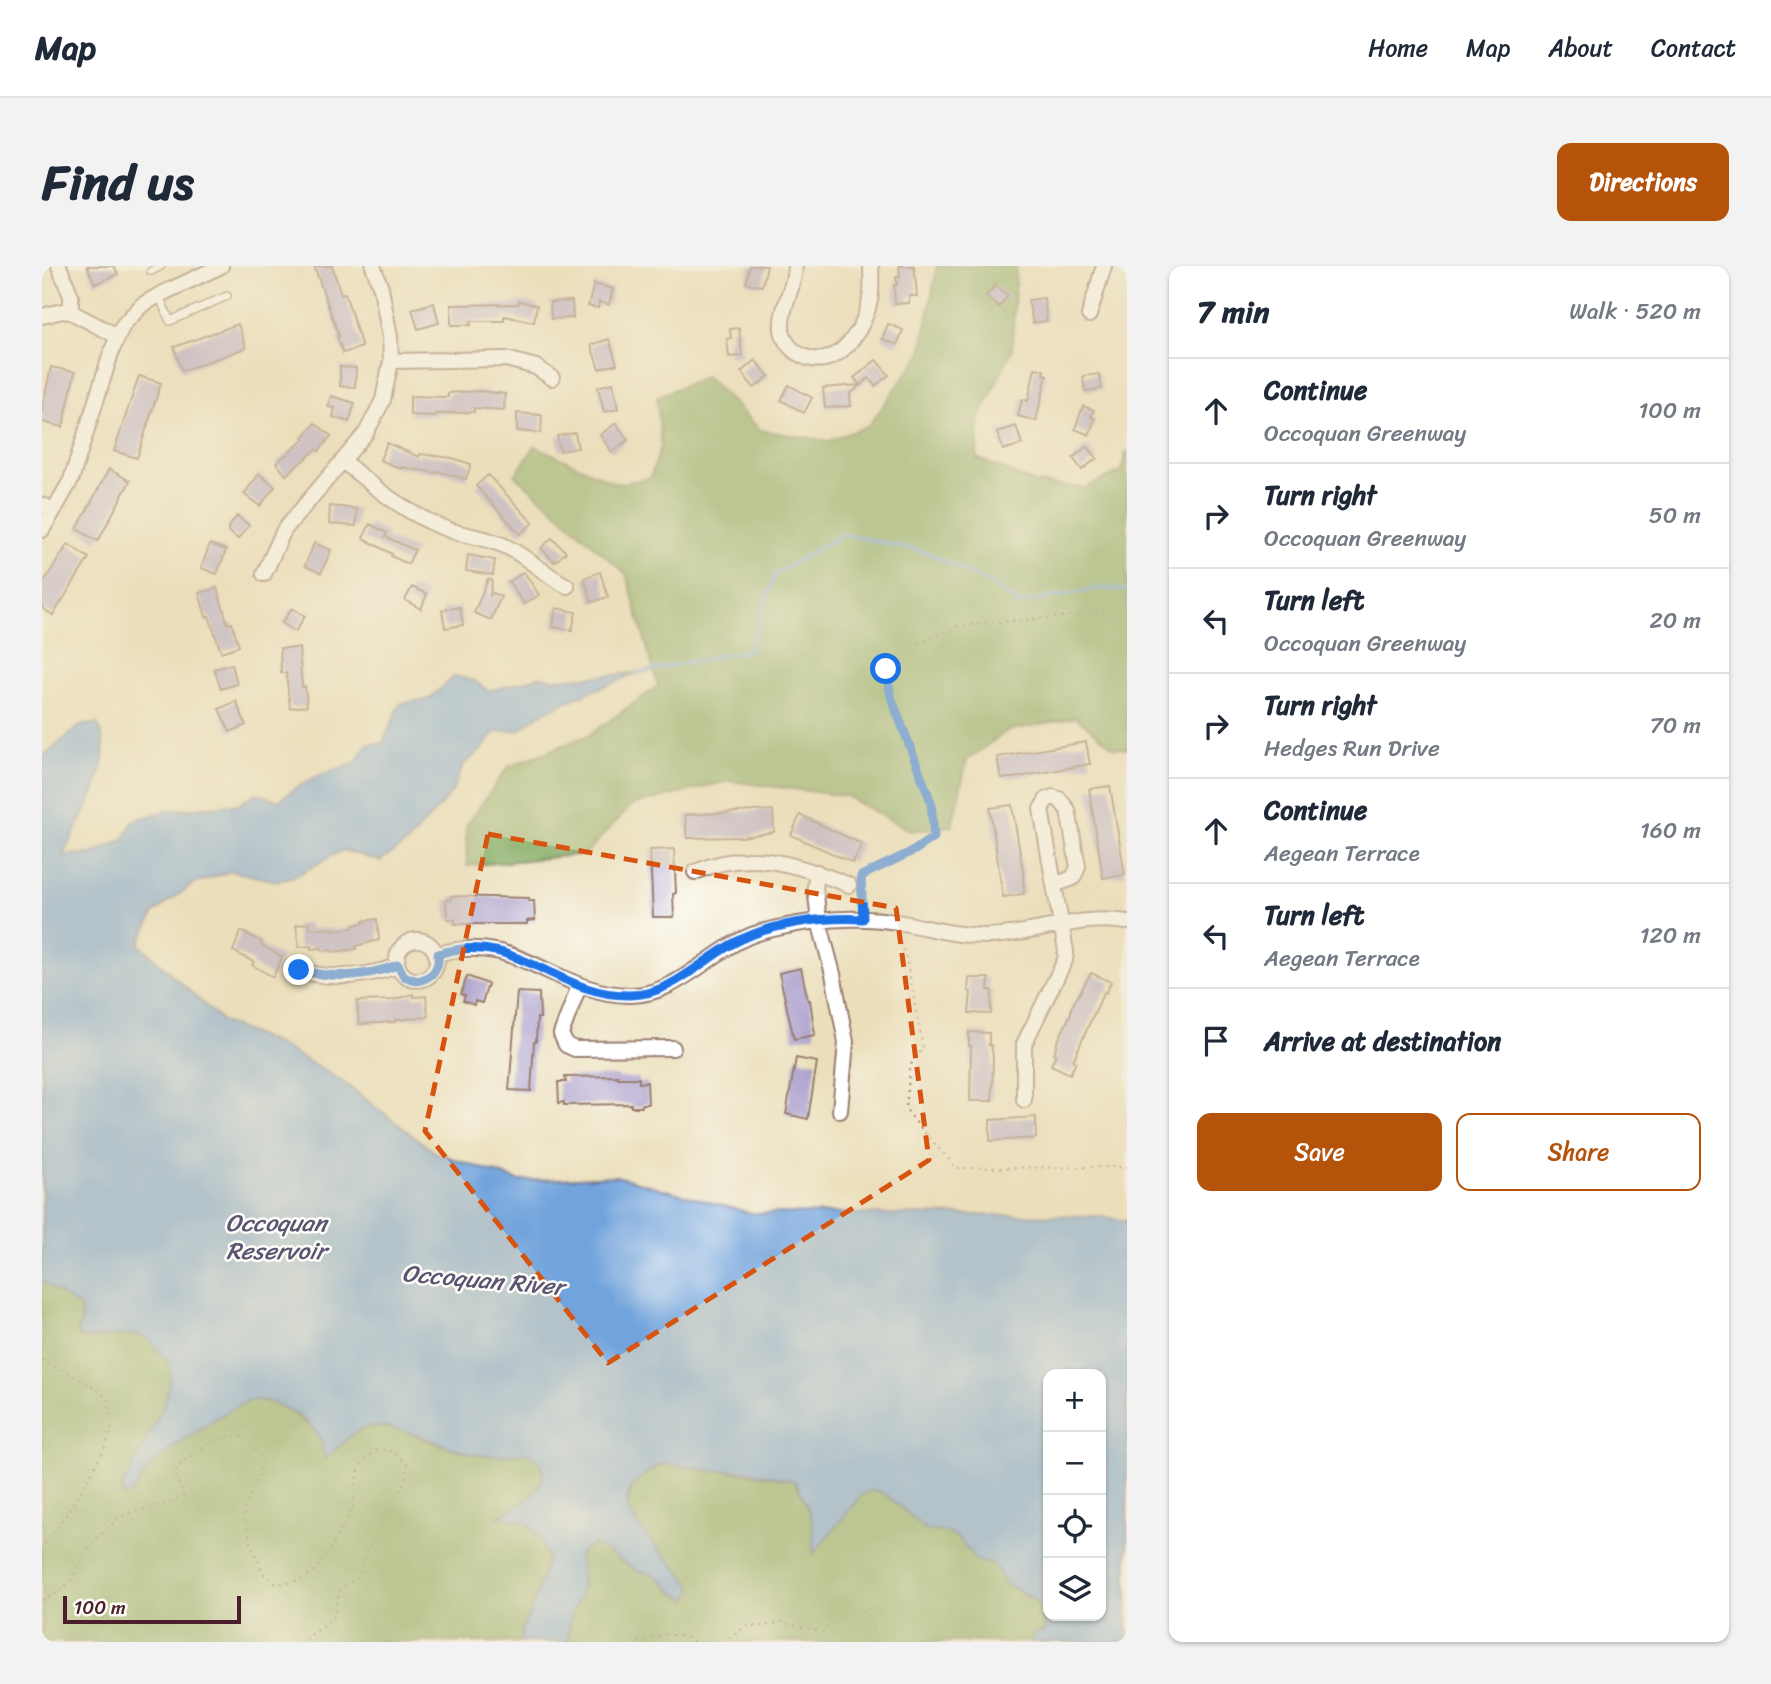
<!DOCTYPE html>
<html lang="en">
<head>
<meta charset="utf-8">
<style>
  :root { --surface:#fff; --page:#f2f2f3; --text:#1f2937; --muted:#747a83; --line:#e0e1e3; --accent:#b45309 }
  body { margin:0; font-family:Sriracha,sans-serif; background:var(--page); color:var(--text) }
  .controls { position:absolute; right:21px; bottom:21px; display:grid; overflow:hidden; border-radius:14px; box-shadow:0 2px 5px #0004 }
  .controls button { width:63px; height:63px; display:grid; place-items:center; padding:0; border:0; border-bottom:2px solid var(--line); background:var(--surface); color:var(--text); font:35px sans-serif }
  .scale { position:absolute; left:21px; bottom:18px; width:178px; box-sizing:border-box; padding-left:7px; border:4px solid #4a1f2b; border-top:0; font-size:19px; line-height:24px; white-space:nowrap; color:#4a1f2b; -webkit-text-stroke:5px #fdfcf7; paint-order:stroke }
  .stop { position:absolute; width:21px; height:21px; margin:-16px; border:5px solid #1a73e8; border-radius:50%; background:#fff }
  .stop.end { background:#1a73e8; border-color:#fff; box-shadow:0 2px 7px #0008 }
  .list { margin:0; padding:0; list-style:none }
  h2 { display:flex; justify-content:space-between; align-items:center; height:91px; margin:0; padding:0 28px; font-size:30px }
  h2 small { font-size:23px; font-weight:400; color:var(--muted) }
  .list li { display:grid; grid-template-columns:46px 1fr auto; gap:21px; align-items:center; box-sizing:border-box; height:105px; padding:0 28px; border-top:2px solid var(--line) }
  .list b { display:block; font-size:26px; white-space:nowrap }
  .list p { margin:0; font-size:23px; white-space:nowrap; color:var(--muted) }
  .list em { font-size:23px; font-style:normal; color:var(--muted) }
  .actions { display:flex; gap:14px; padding:21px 28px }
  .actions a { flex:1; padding:16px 0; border:2px solid var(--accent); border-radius:14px; text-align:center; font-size:24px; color:var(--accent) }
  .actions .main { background:var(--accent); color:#fff }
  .icon { flex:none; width:38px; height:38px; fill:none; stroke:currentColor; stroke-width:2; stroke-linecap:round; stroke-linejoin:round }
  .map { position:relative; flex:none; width:1085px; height:1376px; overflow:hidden; border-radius:14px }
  header { display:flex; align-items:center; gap:42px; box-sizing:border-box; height:98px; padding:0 35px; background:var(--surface); border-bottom:2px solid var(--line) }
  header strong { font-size:33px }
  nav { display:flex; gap:38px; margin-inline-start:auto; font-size:24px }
  .intro { display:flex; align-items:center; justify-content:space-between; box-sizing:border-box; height:168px; padding:0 42px }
  h1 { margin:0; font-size:49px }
  .button { padding:18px 32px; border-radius:14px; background:var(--accent); color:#fff; font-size:24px; font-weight:700 }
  main { display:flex; gap:42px; padding:0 42px }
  aside { flex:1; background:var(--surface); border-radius:14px; box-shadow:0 2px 5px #0004 }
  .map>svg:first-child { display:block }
</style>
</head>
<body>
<header>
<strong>Map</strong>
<nav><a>Home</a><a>Map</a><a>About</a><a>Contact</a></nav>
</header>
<div class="intro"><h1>Find us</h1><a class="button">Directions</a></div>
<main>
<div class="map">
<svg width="1085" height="1376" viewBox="0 0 1085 1376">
  <rect width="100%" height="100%" fill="#fdfcf7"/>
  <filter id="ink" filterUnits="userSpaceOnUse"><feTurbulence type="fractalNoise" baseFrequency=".0143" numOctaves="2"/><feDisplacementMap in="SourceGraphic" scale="14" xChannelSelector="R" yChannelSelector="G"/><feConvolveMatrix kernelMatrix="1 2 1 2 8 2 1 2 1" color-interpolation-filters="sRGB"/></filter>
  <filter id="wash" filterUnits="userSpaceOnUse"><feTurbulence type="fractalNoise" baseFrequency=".00686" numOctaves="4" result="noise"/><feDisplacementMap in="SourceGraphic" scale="28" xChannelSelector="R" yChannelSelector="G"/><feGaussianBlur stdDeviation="1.57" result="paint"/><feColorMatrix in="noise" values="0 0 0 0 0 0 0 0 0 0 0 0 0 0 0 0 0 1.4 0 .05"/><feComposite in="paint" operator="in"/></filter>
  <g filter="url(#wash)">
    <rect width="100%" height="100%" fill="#ebdfbb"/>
    <path fill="#82a95f" stroke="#666445" stroke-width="2" d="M895 0H974L970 84 937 153 935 192 993 217 1043 222 1079 205 1085 184V483L1071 481 1034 451 965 465 925 494 910 560 868 565 804 530 687 515 590 539 543 588 425 600 424 560 466 501 547 469 616 420 584 308 473 209 493 180 575 218 608 212 619 181 615 131 664 110 718 164 787 175 827 159 879 88Z
      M0 1015 38 1041 40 1055 35 1065 48 1072 95 1067 106 1073 126 1095 129 1106 124 1135 80 1223 81 1230 88 1229C95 1219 102 1207 111 1198 123 1186 197 1134 211 1134 237 1133 260 1152 276 1169 302 1166 332 1156 358 1163 370 1166 381 1173 393 1177 425 1188 452 1190 485 1186L499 1197 502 1211C489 1236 481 1238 457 1250L483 1255 498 1271 506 1293 489 1346 480 1363 479 1376H0Z
      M625 1198C668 1204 711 1206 753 1215L769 1247 772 1260 771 1287 820 1228 830 1224 842 1227 885 1264 904 1266 916 1271 935 1295 951 1297 963 1317 991 1333 1001 1346 1003 1365 989 1376H525L529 1348 537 1331 540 1317 537 1289 541 1284 553 1277 595 1305 608 1307 621 1314 634 1328 645 1333 585 1244C587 1220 600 1201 625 1198Z"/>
    <path fill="#71a3dc" stroke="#5e6184" stroke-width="2" fill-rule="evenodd" d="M595 407 523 436 497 449 478 464 453 466 439 484 421 499 410 526 366 576 338 595 301 584 255 609 235 615 189 605 151 618 112 647 97 678 181 756 237 779 297 813 394 887 478 915 574 910 708 947 1058 950 1085 955V1376H989L994 1367 1003 1365 1001 1345 991 1333 963 1317 951 1297 935 1295 916 1271 904 1266 885 1264 842 1227 830 1224 820 1228 771 1288C773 1253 769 1245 753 1215L705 1205H674L625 1198 613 1200 590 1220 586 1229 585 1244 602 1267 649 1318 651 1325 645 1333 634 1328 620 1314 608 1307 596 1305 553 1278 541 1284 537 1289 540 1317 537 1331 529 1348 525 1376H479L480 1363 489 1346 506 1292 498 1271 483 1255 456 1251C479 1239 490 1235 502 1211L498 1197 485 1186C469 1188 452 1191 436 1189 405 1184 343 1148 316 1165 304 1172 294 1184 283 1193 281 1185 280 1174 275 1168 263 1150 232 1132 210 1134 195 1135 123 1186 111 1198 102 1207 95 1219 88 1229L81 1230 80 1223 124 1135 129 1106 126 1095 106 1073 95 1068 48 1072 38 1070 35 1066 40 1055 38 1041 0 1015V491L38 460 55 457C77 496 38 553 21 589L50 588 81 574 92 554 124 545 198 538 214 527 237 535C262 513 280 507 312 498L326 478 341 477 358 438 387 433 413 410 433 415 446 425 482 416 497 410 513 413ZM1006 1108H1059V1350H1006Z"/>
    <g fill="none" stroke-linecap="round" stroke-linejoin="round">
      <path stroke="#71a3dc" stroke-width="3.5" d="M595 407 707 384 733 308 801 268 886 287 946 316 977 338 1057 322 1085 324"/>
    </g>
    <g id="blocks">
      <path fill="#aca0cd" d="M45 0H72L76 8 53 18Z
        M272 0H290L299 28 303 27 320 81 301 87 295 70H297Z
        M708 0H725L720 20 704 17Z
        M857 0H872L873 7 875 30H867V37L853 38 852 19H855L854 11H858Z
        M552 18 571 23 567 39 557 36 556 42 546 40Z
        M953 19 966 30 957 41 944 30Z
        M1002 32 1005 55 991 57 986 34Z
        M477 35 495 39 492 56 462 50V55H429V59H409V39L476 38Z
        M530 35 531 52 509 53 508 36Z
        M392 37 397 57 376 63 370 43Z
        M196 58 204 82 140 105 132 81Z
        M846 58 861 64 855 79 840 73Z
        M697 62 700 90 687 91 685 73 689 72 688 63Z
        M567 73 575 98 557 103 549 79Z
        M713 94 727 110 712 122 699 106Z
        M834 94 847 109 833 120 827 112 808 128 809 140 783 142 781 122 818 119 812 112Z
        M9 101 33 106 21 161 0 156V143Z
        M298 101 314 102 313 121 298 120Z
        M993 102 1002 104 1001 108 1005 109 994 155 976 150 980 133 986 135Z
        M1057 108 1060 123 1043 125 1041 110Z
        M97 110 119 117 95 192 72 185Z
        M571 117 576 143 562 146 556 121Z
        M747 119 770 132 762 147 739 134Z
        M436 125 463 128 462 144 432 142V146L393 148V150L368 149V130L406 131V127Z
        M289 130 313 137 307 156 291 151 293 142 286 141Z
        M1041 140 1052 144 1049 151 1053 153 1047 169 1033 163Z
        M475 147 500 149 499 167 475 165Z
        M273 157 289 170 277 185 275 183 244 209 234 197 263 173 261 171Z
        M574 157 586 174 570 186 558 169Z
        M974 160 980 178 961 184 955 166Z
        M533 167 536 182 518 185 515 170Z
        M345 177 377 191 378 188 410 192 429 198 424 213 395 205V207L360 201 359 203 338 194Z
        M1045 180 1055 192 1040 204 1031 192Z
        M67 203 88 215 56 275 35 263Z
        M217 208 233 221 218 240 202 228Z
        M446 209 491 257 478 268 434 220Z
        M288 240 315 243 314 260 287 258Z
        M195 250 207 259 196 273 186 265V262Z
        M328 258 345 267 343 271 373 284 366 298 349 290 350 288 321 272Z
        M510 272 524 286 513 296 499 282Z
        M272 277 289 284 279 307 263 300Z
        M26 278 47 292 11 349 0 342V319Z
        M168 278 184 284 175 308 159 302Z
        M426 289 453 294 451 309 424 305Z
        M482 306 497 329 482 338 467 316Z
        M558 306 566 331 550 336 542 312Z
        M446 313 450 314 448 329 451 327 459 330 449 354 432 347Z
        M370 321 385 328 379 343 363 334Z
        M175 322 186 358 190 357 197 380 179 386 167 350 164 351 157 327Z
        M418 341 421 359 403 362 400 344Z
        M250 342 263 350 253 366 240 357Z
        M514 342 534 346 530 364 511 361Z
        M238 382H257L260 421 263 420 265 440 248 442 244 407H239Z
        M190 398 195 418 179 423 172 403Z
        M194 435 204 459 188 466 177 443Z
        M1044 476 1048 498 971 512H959L955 491Z
        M1068 520 1083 609 1061 612 1047 523Z
        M970 539 981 605 982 628 961 631 948 542Z
        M731 544 732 566 700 571 645 572 643 549Z
        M758 549 820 578 811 597 749 569Z
        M632 583 634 627 631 628 632 651H611L608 584Z
        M409 630 487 632V635H492L493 654 485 655V658H413V653H405L404 634H409Z
        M335 653 337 674 314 680V683L291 686 290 684 280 685V682L269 683V680L257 681 254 659 267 657 268 663 279 662V663L290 662V664L311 662V659L322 657 321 655Z
        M199 665 220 676 219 679 240 691 231 711 210 699 212 696 191 685Z
        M759 702 766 735 768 734 773 769 752 773 737 707Z
        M1049 707 1069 716 1064 727 1062 726 1048 756 1031 795 1034 796 1028 808 1009 799 1014 788H1012L1015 777 1029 747V742Z
        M425 710 446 718 440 737 433 735 432 739 421 735 423 730 419 728Z
        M927 712H947L946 724H950L949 748 927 747 929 726 926 725Z
        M475 726 497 727 498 752H495L494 776H492L489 825 467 824Z
        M371 728 372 731 384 730 386 751 353 754V756L317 758 315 735 350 734Z
        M927 766 947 767V779H949L951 790 950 835H928L929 780H927Z
        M754 792 775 796 766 853 744 848Z
        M576 810V812H597V817L605 816 606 838H600V841H589V838L522 839V836L517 837 516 816H524L523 811Z
        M994 851V872L948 875V854Z"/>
    </g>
  </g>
  <g filter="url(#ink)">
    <use href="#blocks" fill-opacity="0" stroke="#9a7f73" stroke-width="2"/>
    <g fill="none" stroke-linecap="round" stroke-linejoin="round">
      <defs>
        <path id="service" d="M109 5 119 0
          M117 30 128 55 185 30"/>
        <path id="minor" d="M753 0C753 22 738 42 740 64 742 75 749 84 759 89 796 109 826 59 829 27 830 19 829 9 829 0
          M29 46 75 70
          M1047 49 1062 0
          M0 50 20 45 29 46V30L17 0
          M349 95 464 93 494 101 510 112
          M301 195C334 223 369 251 410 265 429 271 449 272 467 282 487 293 504 309 525 320
          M0 239 12 244 0 264
          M12 244 29 214 70 84 81 59 100 39 117 29 179 0
          M222 308 242 264 324 167 341 134 349 95 348 71 339 22 331 0
          M1011 531 1017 533 1026 544 1036 601 1031 612 1012 619 999 543 1005 533Z
          M653 606C707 582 755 598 807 619
          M775 606 773 621 777 655 791 708 804 776 798 845
          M355 694a20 20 0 1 1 40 0a20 20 0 1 1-40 0Z
          M396 688C474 664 514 728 587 729 638 730 672 679 719 666 765 654 813 648 860 657 889 662 914 670 944 670 992 670 1035 648 1085 656
          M249 702C285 715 320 712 356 700
          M537 720 519 768 524 779 533 783 631 782
          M982 834V778L1023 694 1024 685 1012 619"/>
      </defs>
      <use href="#service" stroke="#9a7f73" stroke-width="10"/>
      <use href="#minor" stroke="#9a7f73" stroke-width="18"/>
      <path stroke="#9a7f73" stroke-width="2" stroke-dasharray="2 5" stroke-linecap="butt" d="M819 612 872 584 892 571 889 536 849 431 844 403 870 380 917 360 1060 347 1085 354
        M820 621 821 640
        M857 670 865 696 881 782 868 800 864 843C879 865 898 882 914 902L1085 901
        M0 1094 44 1116 65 1132C67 1143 71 1155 69 1165 65 1186 16 1265 0 1280
        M0 1334C32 1322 29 1308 46 1284 53 1274 66 1260 76 1253 94 1239 123 1244 142 1229L133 1210 135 1202 150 1189 167 1178 183 1171 203 1170 220 1193 218 1205 201 1246 210 1280 222 1308 234 1318C269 1316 278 1302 294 1273 299 1265 304 1257 308 1249 317 1229 308 1199 332 1186 345 1179 356 1189 365 1198L364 1211 352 1237 324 1285 317 1310 298 1324 290 1354 267 1370 263 1376
        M596 1376C616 1368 634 1365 653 1376
        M681 1376 705 1360H723L739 1356 781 1366 811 1342 819 1343 827 1353 835 1376"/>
      <use href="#service" stroke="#fff" stroke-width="7"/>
      <use href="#minor" stroke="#fff" stroke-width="14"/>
    </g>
  </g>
  <g fill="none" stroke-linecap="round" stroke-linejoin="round" filter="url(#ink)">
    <path stroke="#1a73e8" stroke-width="9" d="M257 704C292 713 322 711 356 699L362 710 375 715C390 712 398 703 396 688 475 663 515 731 588 729 629 729 658 695 692 677 728 657 780 651 821 653L819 610 873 584 892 571 889 536 849 431 844 403"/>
  </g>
  <path d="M0 0H1085V1376H0ZM446 568 854 642 887 894 566 1097 383 865Z" fill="#ebdfbb" fill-opacity=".55" fill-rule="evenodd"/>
  <path fill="none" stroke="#d8530f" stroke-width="5" stroke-dasharray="14 9" stroke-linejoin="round" d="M446 568 854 642 887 894 566 1097 383 865Z"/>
  <g text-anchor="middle" stroke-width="5" stroke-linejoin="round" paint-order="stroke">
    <g font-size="24" font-style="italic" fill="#5a5472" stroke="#fdfcf7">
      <text x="234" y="965">Occoquan<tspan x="234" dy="28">Reservoir</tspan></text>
      <text transform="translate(441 1014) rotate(5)" y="8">Occoquan River</text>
    </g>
  </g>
</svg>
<div class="controls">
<button>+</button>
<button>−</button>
<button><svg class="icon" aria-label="locate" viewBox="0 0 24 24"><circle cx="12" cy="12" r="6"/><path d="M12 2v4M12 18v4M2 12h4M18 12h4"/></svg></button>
<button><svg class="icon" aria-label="layers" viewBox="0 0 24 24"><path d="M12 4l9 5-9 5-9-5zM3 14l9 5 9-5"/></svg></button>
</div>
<div class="scale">100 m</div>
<div class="stop" style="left:844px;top:403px"></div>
<div class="stop end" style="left:257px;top:704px"></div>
</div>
<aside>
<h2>7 min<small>Walk · 520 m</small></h2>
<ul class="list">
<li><svg class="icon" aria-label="ahead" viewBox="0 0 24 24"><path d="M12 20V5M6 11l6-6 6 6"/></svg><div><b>Continue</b><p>Occoquan Greenway</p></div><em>100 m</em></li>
<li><svg class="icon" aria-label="right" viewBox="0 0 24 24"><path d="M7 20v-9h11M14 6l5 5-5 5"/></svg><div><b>Turn right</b><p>Occoquan Greenway</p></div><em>50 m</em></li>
<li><svg class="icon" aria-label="left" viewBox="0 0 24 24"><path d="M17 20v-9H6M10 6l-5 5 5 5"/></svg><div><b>Turn left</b><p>Occoquan Greenway</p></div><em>20 m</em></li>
<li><svg class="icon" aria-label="right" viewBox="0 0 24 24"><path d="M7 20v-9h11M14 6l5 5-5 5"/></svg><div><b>Turn right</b><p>Hedges Run Drive</p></div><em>70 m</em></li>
<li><svg class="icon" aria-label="ahead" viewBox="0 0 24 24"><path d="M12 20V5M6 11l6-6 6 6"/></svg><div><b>Continue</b><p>Aegean Terrace</p></div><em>160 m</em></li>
<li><svg class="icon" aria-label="left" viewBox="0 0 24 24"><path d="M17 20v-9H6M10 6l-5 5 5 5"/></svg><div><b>Turn left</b><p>Aegean Terrace</p></div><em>120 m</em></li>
<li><svg class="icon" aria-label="arrive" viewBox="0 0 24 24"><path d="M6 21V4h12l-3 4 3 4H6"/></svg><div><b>Arrive at destination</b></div></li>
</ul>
<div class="actions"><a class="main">Save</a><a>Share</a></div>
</aside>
</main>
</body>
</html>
